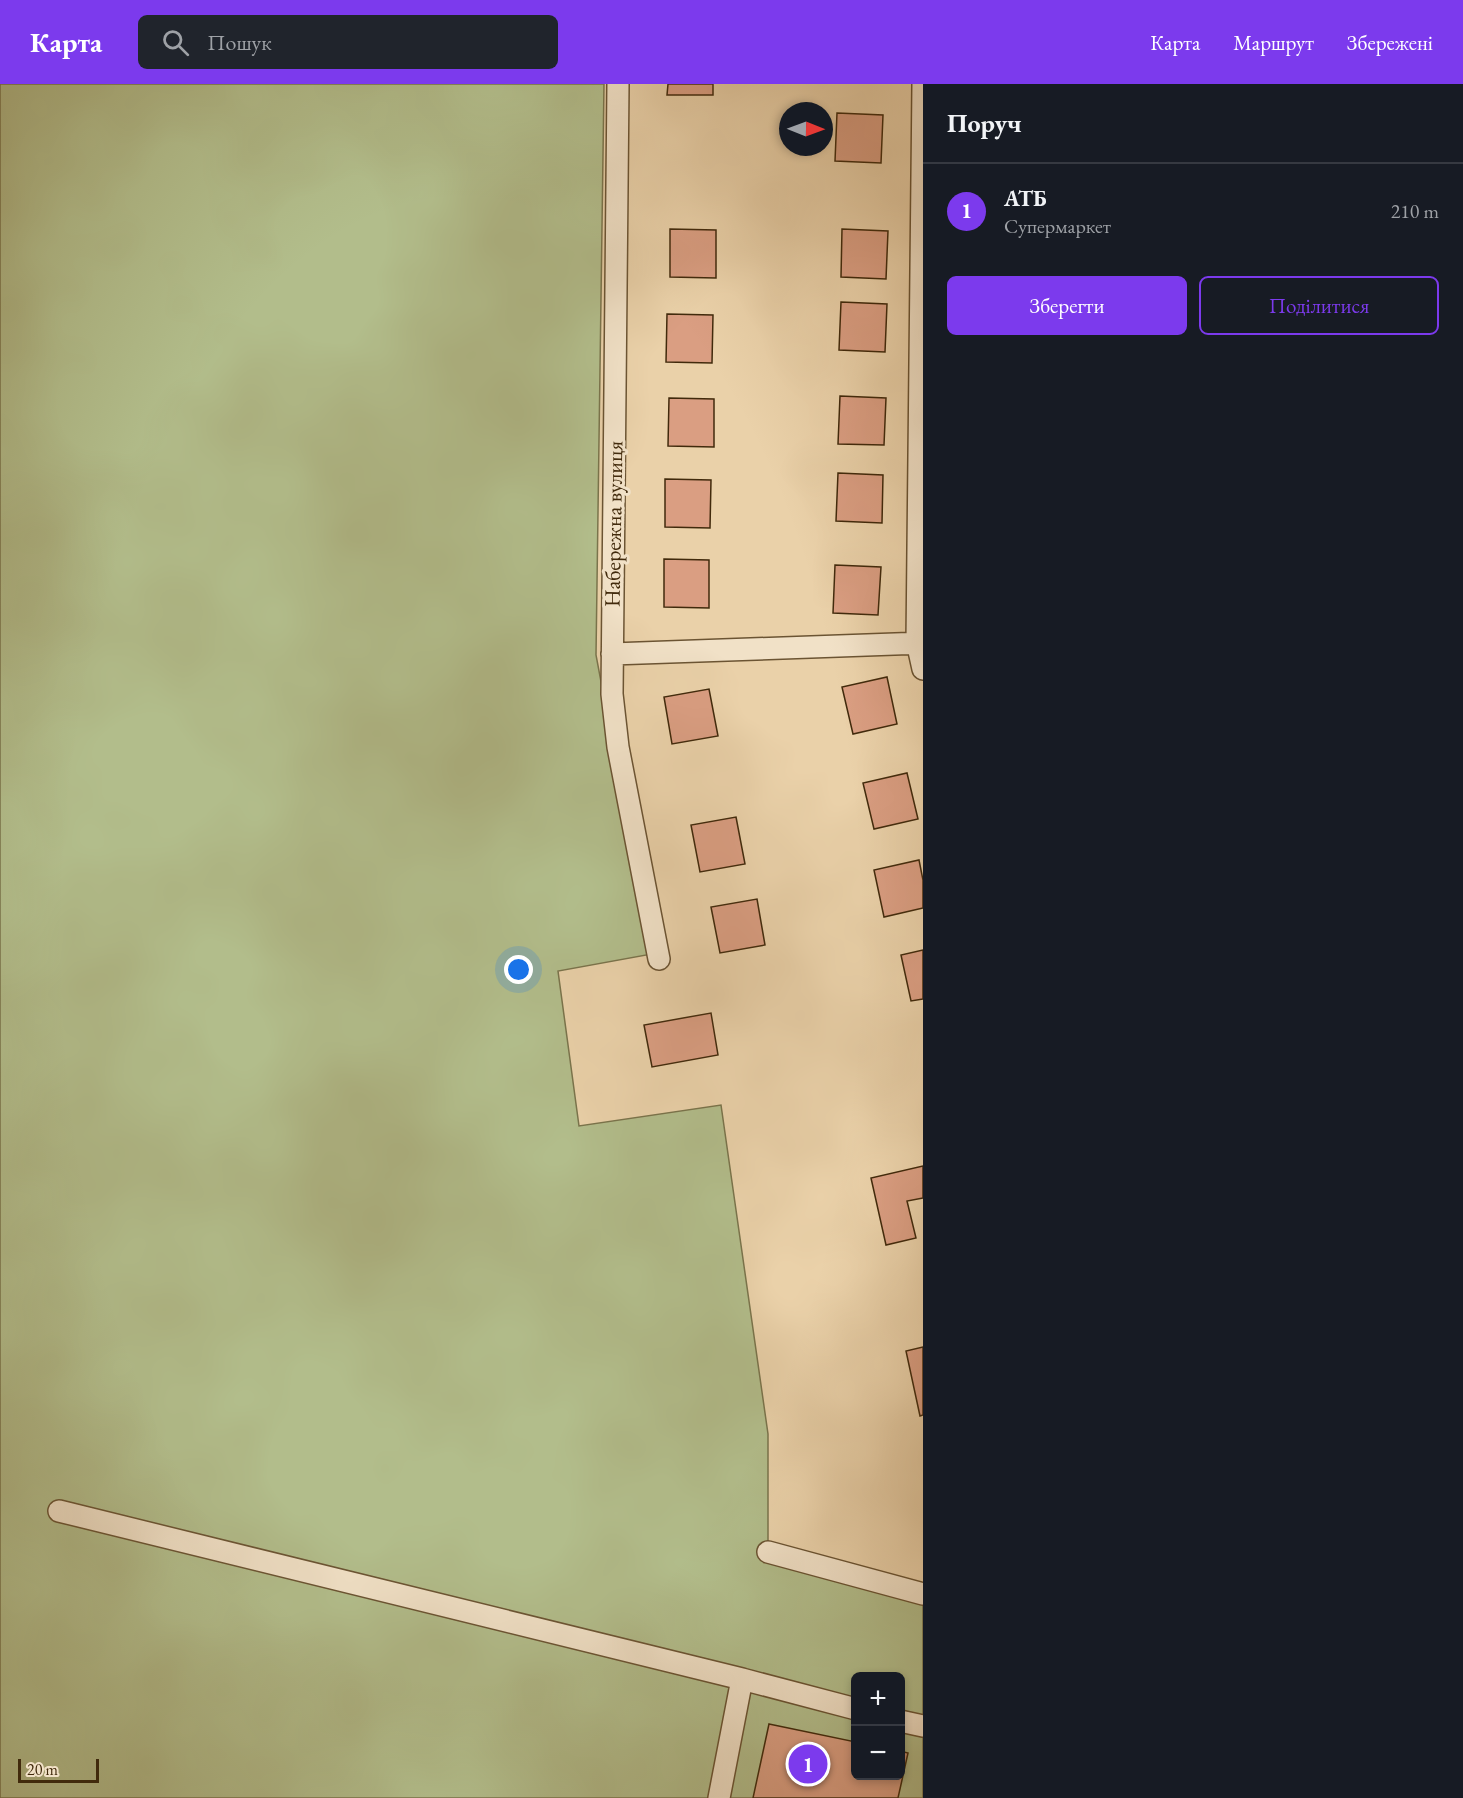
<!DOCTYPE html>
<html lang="uk">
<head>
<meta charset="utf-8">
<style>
  :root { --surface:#171b24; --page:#20242c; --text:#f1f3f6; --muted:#9ea1a6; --line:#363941; --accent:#7c3aed }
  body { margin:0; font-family:"EB Garamond",serif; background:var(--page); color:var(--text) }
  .controls { position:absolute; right:18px; bottom:18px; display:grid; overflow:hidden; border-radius:9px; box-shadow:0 3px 9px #0003 }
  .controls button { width:54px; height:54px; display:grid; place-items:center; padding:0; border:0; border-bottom:2px solid var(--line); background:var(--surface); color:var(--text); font:30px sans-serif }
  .compass { position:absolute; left:779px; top:18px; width:54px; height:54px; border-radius:50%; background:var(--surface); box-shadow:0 3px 9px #0003; rotate:91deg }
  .scale { position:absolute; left:18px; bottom:15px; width:81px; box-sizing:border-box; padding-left:6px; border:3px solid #412a0c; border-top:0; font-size:16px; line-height:21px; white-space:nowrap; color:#412a0c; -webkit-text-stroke:4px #f1e1c7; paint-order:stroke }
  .you { position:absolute; left:519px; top:886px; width:21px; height:21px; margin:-15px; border:4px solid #fff; border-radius:50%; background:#1a73e8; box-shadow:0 0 0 9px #1a73e833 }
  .badge { display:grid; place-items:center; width:39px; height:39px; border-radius:50%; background:var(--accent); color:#fff; font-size:20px; font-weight:700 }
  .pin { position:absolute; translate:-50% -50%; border:3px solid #fff; box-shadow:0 2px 6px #0006 }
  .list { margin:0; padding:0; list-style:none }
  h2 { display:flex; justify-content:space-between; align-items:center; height:78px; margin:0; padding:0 24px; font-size:26px }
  h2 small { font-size:20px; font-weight:400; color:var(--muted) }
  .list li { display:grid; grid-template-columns:39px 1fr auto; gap:18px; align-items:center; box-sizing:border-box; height:96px; padding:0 24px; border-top:2px solid var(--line) }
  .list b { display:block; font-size:22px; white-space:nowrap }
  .list p { margin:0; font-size:20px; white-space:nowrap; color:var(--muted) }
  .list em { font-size:20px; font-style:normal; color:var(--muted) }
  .actions { display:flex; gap:12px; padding:18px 24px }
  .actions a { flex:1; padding:14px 0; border:2px solid var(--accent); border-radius:9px; text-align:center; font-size:21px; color:var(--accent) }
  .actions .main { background:var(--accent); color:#fff }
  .icon { flex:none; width:33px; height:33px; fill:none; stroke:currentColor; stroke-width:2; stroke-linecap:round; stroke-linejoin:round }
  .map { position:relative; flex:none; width:923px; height:1714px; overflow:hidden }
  header { display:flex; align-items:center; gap:36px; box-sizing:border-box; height:84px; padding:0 30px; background:var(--accent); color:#fff }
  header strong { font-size:28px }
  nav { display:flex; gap:33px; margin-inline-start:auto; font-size:21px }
  .search { width:420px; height:54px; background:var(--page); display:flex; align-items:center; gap:15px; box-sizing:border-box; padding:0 21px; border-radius:9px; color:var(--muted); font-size:22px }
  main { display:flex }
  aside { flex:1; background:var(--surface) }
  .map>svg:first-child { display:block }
</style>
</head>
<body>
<header>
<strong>Карта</strong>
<div class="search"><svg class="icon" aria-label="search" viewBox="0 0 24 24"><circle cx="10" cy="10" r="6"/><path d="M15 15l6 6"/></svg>Пошук</div>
<nav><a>Карта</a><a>Маршрут</a><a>Збережені</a></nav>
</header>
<main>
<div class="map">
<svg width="923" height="1714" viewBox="0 0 923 1714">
  <rect width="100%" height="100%" fill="#ead1a9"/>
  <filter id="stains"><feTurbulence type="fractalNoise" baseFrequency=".00333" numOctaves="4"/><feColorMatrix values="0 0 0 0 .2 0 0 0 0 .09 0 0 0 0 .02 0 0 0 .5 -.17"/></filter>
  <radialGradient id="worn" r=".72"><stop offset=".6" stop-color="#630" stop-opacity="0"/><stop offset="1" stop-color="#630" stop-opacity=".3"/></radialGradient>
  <path fill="#b2bd8b" stroke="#7a744c" stroke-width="1.5" fill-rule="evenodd" d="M0 0H604L596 571 652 870 558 887 579 1042 721 1021 768 1350V1468L923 1509V1714H0ZM856 1592H900V1692H856Z"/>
  <path fill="#da9e82" stroke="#412a0c" stroke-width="1.5" d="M668 0H713V11H667Z
    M837 29 883 31 881 79 835 77Z
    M670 145 716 146V194L670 193Z
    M842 145 888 147 886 195 841 193Z
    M841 218 887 220 885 268 839 266Z
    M667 230 713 231 712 279 666 278Z
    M840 312 886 314 884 361 838 360Z
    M669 314 714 315V363L668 362Z
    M838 389 883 391 882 439 836 437Z
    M665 395 711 396 710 444 665 443Z
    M664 475 709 476V524L664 523Z
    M835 481 881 483 878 531 833 529Z
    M887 593 897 640 853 650 842 603Z
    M709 605 718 652 672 660 664 613Z
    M907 689 918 735 874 745 863 699Z
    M736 733 745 780 700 788 691 741Z
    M919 776 923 796V824L884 833 874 786Z
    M757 815 765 861 720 869 711 823Z
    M923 866V915L911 917 901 871Z
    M711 929 718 971 652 983 644 941Z
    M923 1082V1114L907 1117 916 1154 886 1161 871 1094Z
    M923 1263V1331L920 1332 906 1267Z
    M769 1640 856 1658V1692H900V1667L908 1669 898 1714H753Z"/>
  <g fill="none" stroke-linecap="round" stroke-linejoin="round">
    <defs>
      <path id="street" d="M618 0 612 610 618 663 659 875
        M923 0 917 558 923 585
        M612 570 923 559
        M59 1427 742 1595 719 1714
        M768 1468 923 1510
        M742 1595 856 1625
        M900 1637 923 1642"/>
    </defs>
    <use href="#street" stroke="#6b5433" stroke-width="24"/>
    <use href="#street" stroke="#f1e1c7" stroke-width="21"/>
  </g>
  <g text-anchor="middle" stroke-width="6" stroke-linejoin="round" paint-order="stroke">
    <g font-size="22" fill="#412a0c" stroke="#f1e1c7">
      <text transform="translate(613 440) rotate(-89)" y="8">Набережна вулиця</text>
    </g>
  </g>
  <rect width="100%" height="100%" filter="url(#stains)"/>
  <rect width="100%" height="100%" fill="url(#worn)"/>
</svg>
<div class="controls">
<button>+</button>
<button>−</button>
</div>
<svg class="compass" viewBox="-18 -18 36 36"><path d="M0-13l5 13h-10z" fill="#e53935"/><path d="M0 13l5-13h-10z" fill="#9ea1a6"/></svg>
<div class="scale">20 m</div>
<div class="you"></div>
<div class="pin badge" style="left:808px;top:1680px">1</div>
</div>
<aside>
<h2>Поруч<small></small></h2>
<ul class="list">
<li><span class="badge">1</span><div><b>АТБ</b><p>Супермаркет</p></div><em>210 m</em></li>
</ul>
<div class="actions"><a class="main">Зберегти</a><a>Поділитися</a></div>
</aside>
</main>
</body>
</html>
